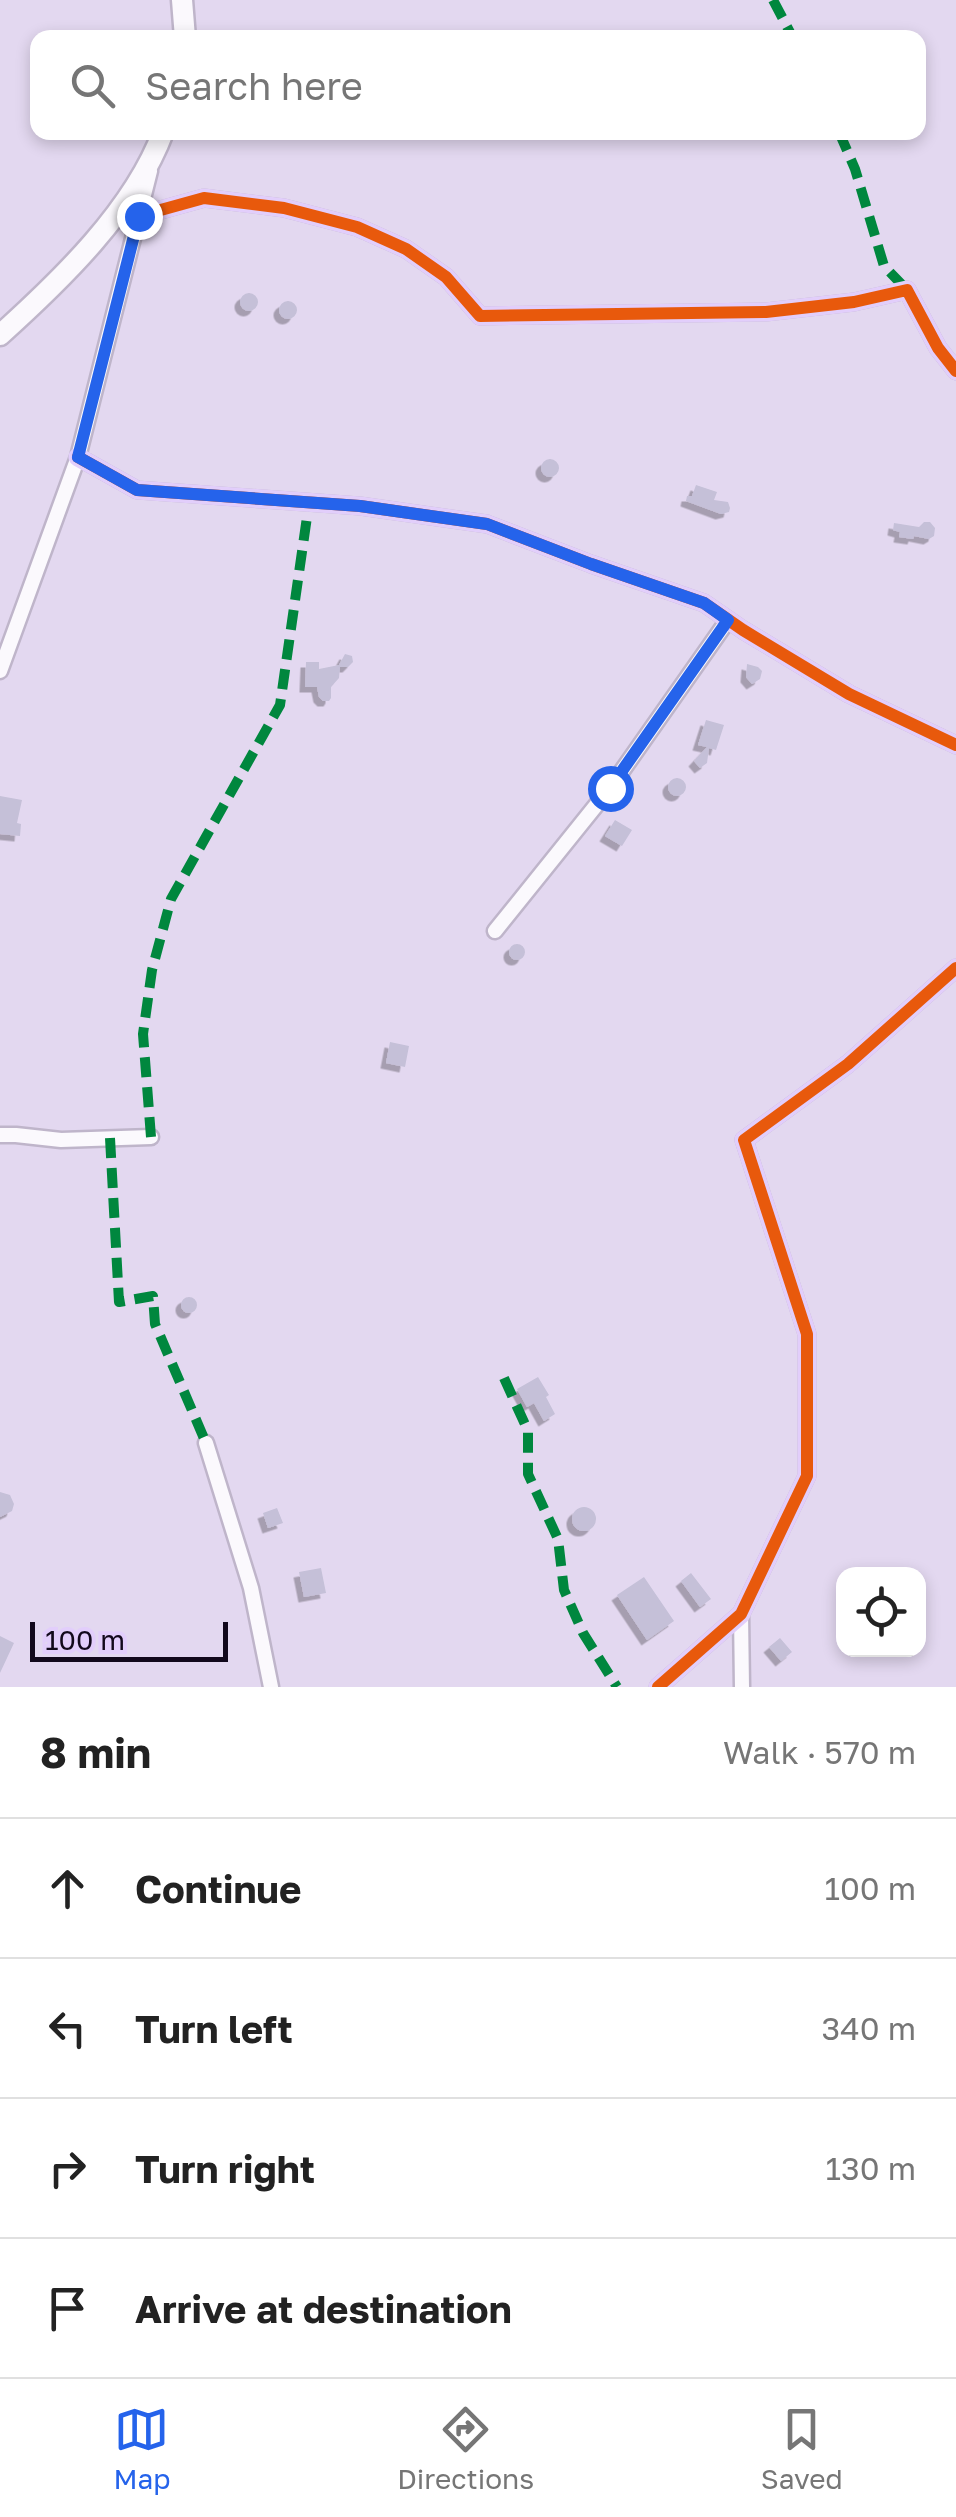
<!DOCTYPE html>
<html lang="en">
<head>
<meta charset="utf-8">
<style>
  :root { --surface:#fff; --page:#f2f2f2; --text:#222; --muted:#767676; --line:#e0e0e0; --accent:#2563eb }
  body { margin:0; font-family:"Golos Text",sans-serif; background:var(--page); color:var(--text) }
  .controls { position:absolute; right:30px; bottom:30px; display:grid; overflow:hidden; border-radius:20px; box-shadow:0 5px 15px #0003 }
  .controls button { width:90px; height:90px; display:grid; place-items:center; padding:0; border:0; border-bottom:2px solid var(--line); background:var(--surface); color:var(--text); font:50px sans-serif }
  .scale { position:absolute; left:30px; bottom:25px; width:198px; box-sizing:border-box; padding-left:10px; border:5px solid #12091c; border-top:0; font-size:28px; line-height:35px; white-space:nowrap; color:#12091c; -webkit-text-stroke:8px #e2cefb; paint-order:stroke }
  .stop { position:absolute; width:30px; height:30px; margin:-22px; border:8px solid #2563eb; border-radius:50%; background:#fff }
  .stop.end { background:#2563eb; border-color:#fff; box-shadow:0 2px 10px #0008 }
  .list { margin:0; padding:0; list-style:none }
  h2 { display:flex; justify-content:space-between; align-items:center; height:130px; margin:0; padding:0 40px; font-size:42px }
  h2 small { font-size:32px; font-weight:400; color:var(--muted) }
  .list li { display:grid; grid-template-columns:65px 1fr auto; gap:30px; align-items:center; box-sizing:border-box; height:140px; padding:0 40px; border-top:2px solid var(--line) }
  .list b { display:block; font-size:38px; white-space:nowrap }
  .list em { font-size:32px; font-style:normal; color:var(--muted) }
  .icon { flex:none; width:55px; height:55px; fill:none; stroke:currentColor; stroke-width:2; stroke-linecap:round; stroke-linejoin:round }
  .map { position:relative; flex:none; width:956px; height:1687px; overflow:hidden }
  .search { position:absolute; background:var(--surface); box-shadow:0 5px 15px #0003; left:30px; right:30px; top:30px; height:110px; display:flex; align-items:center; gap:25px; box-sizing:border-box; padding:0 35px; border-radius:20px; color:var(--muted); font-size:38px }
  .sheet { height:690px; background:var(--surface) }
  nav { display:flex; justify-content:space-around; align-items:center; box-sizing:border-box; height:140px; border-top:2px solid var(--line); background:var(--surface); font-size:28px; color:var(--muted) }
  nav a { display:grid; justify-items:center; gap:5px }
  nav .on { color:var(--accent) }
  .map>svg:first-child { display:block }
</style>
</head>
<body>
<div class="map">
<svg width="956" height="1687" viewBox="0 0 956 1687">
  <defs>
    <filter id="shadow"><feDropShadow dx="-5.5" dy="5.5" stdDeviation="0" flood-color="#0004"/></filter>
  </defs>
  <rect width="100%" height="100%" fill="#e3d8f0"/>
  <path fill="#c5c0d8" filter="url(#shadow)" d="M240 302a9 9 0 1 1 18 0a9 9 0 1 1-18 0Z
    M279 310a9 9 0 1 1 18 0a9 9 0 1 1-18 0Z
    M541 468a9 9 0 1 1 18 0a9 9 0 1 1-18 0Z
    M696 485 717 492 714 500 728 502 730 508 729 512 721 514 686 501 687 496H692Z
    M924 522H930L935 528 934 536 929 539 914 536 913 539 899 537 900 532 893 530 894 523 919 527Z
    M345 654 352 656 353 662 348 667H340L339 678 331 687V698L329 701H323L319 697 317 687H305L306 662H319V669L339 665Z
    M747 664 758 667 762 671 760 679 752 684 746 677Z
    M706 720 724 725 716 750 709 748 707 763 700 768 694 761 707 747 698 745Z
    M668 787a9 9 0 1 1 18 0a9 9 0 1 1-18 0Z
    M0 796 22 800 17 823 21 824 20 836 0 834Z
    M615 820 632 830 622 846 605 836Z
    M509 952a8 8 0 1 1 16 0a8 8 0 1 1-16 0Z
    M390 1042 409 1046 405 1067 386 1063Z
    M181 1305a8 8 0 1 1 16 0a8 8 0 1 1-16 0Z
    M538 1377 549 1395 546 1397 555 1414 544 1421 534 1403 527 1407 517 1389Z
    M0 1492 10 1495 14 1504 12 1511 0 1517Z
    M572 1519a12 12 0 1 1 24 0a12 12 0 1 1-24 0Z
    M277 1508 283 1523 268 1528 263 1513Z
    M321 1568 326 1593 304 1597 299 1572Z
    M691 1573 711 1599 700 1607 681 1581Z
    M644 1577 674 1621 647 1640 617 1595Z
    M0 1636 14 1643 0 1673Z
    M780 1638 792 1652 781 1661 769 1647Z"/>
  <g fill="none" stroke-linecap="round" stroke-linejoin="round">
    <defs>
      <path id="street" d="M139 216 204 198 284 208 357 227 406 249 446 277 480 316 766 312 854 302 907 290 938 348 956 371
        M78 457 137 490 360 506 487 524 591 564 704 603 743 630 849 694 956 745
        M0 671 78 457 150 171
        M495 931 610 788 728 620
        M0 1135H16L61 1140 151 1137
        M206 1443 251 1588 271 1687
        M741 1614 742 1687
        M658 1687 741 1614 807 1476V1334L744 1140 848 1064 956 968"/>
      <path id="secondary" d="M182 0 185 38
        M0 335C60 281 134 210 163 132"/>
    </defs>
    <use href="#street" stroke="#bfb5ca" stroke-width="19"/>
    <use href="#secondary" stroke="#bfb5ca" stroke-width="25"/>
    <use href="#street" stroke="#fbf9fd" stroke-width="14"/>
    <use href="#secondary" stroke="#fbf9fd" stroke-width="20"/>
    <path stroke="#00873e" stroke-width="10" stroke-dasharray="20 10" stroke-linecap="butt" d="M773 0 793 38
      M839 132 855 169 884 266 907 290
      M151 1137 143 1034 152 970 171 899 280 705 309 503
      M110 1138 119 1302 153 1296 155 1324 206 1443
      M504 1378 528 1431V1474L558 1539 564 1590 583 1633 617 1687"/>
    <defs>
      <path id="cycleway" d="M139 216 204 198 284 208 357 227 406 249 446 277 480 316 766 312 854 302 907 290 938 348 956 371
        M78 457 137 490 360 506 487 524 591 564 704 603 743 630 849 694 956 745
        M658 1687 741 1614 807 1476V1334L744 1140 848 1064 956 968"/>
    </defs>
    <use href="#cycleway" stroke="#e2cefb" stroke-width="19"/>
    <use href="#cycleway" stroke="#e8590c" stroke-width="12"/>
  </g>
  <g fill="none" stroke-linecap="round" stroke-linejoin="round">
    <path stroke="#2563eb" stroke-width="12" d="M139 216 78 457 137 490 360 506 487 524 591 564 704 603 728 620 610 788"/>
  </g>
</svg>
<div class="controls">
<button><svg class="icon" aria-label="locate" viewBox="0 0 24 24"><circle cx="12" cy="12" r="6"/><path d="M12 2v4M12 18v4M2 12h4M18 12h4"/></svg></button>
</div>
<div class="scale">100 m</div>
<div class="stop" style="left:610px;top:788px"></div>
<div class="stop end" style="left:139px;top:216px"></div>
<div class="search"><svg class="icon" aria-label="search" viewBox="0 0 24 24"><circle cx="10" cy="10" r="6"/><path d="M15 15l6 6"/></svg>Search here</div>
</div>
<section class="sheet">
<h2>8 min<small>Walk · 570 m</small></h2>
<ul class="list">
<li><svg class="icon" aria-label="ahead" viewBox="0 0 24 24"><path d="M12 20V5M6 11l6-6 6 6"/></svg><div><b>Continue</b></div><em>100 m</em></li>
<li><svg class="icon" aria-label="left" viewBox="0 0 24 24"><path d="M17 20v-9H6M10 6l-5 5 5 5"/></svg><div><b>Turn left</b></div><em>340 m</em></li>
<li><svg class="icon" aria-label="right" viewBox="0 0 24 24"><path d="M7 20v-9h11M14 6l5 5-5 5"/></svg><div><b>Turn right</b></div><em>130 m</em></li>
<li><svg class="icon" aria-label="arrive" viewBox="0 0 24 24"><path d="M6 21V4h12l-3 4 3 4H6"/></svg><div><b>Arrive at destination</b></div></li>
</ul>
</section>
<nav>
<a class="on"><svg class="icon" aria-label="map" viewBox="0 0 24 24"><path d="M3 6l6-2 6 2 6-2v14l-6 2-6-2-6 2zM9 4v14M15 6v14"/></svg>Map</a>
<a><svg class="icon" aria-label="directions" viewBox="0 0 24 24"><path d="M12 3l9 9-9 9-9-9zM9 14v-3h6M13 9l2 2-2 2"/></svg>Directions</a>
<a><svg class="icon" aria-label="saved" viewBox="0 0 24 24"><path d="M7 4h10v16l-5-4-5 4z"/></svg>Saved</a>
</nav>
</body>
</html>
